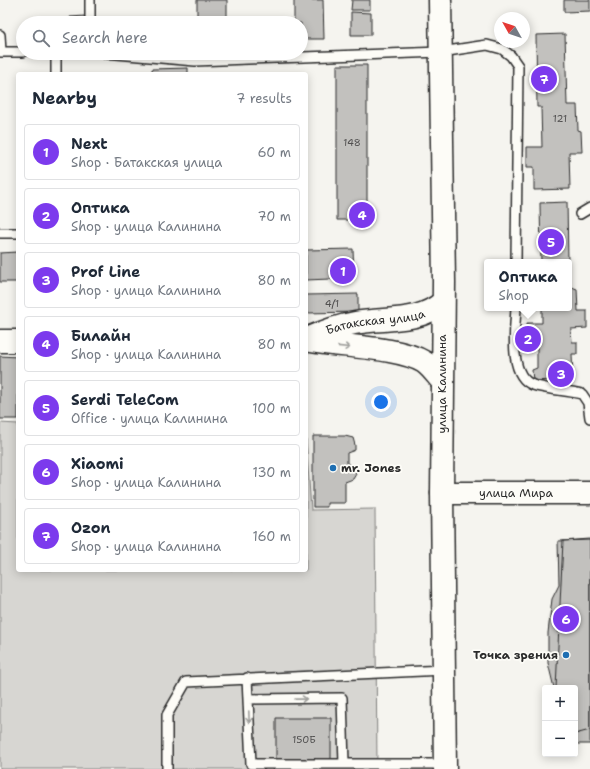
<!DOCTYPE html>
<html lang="en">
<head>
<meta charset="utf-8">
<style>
  :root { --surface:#fff; --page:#f2f2f3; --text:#1f2937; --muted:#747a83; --line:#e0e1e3; --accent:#7c3aed }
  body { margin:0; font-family:"Shantell Sans",sans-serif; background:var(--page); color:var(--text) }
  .controls { position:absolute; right:12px; bottom:12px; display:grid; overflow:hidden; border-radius:4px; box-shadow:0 2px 10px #0003 }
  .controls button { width:36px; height:36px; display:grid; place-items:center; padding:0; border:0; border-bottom:1px solid var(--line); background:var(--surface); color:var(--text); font:20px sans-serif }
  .compass { position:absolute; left:494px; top:12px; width:36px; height:36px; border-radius:50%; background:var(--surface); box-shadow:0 2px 10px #0003; rotate:310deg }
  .you { position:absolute; left:381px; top:402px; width:14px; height:14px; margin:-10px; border:3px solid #fff; border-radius:50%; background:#1a73e8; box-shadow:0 0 0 6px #1a73e833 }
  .badge { display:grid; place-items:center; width:26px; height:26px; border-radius:50%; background:var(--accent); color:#fff; font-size:13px; font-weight:700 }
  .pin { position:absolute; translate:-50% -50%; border:2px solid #fff; box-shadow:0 1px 4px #0006 }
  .popup { position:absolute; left:484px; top:259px; width:88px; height:52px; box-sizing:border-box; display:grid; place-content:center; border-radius:4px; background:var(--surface); filter:drop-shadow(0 1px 3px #0005); font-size:13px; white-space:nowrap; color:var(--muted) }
  .popup b { font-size:15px; color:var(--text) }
  .popup::after { content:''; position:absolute; left:50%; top:100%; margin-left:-8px; border:8px solid transparent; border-top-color:var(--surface) }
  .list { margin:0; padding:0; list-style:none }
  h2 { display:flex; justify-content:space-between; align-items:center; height:52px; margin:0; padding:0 16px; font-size:17px }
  h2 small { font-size:13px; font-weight:400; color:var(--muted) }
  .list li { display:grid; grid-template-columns:26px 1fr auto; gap:12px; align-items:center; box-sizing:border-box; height:56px; margin:0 8px 8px; padding:0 8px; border:1px solid var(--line); border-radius:4px }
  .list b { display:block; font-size:15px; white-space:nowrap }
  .list p { margin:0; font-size:13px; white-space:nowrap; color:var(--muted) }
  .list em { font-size:13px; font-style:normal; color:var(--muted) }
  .icon { flex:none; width:22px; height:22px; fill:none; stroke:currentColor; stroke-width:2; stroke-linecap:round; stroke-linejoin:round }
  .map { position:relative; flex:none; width:590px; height:769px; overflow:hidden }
  .search { position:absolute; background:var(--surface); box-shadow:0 2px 10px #0003; left:16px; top:16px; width:292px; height:44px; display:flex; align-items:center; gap:10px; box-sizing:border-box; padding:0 14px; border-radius:22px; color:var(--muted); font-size:15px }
  .panel { position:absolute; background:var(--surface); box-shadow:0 2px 10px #0003; left:16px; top:72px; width:292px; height:500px; border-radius:4px }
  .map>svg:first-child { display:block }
</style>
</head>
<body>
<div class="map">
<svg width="590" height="769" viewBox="0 0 590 769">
  <rect width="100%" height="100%" fill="#f5f4ef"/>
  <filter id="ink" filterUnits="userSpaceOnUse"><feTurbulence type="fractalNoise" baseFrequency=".025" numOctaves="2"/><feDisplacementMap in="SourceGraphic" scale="8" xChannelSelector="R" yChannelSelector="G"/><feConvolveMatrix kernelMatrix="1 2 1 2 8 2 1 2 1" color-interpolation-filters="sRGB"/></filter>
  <g filter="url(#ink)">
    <path fill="#d7d6d2" stroke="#81807e" d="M0 423 18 424V570H306V437L311 510 375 509 377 769H0Z"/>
    <path fill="#c2c1be" stroke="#2b2b2b" d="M197 0H227V23H197Z
      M294 0H323L324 39H301V23H294Z
      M352 0H370V10H351Z
      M564 0H590V11L564 12Z
      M351 12 371 13V35H351Z
      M85 16 86 23H71L70 17Z
      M565 34 567 105H577L578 130 581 131 582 152H569L570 189 534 190V167H527V147H542L541 107H537L536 35Z
      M337 65H367V220H337Z
      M188 68V74H152V69Z
      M567 202 568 262H541L540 203Z
      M353 249 354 278 306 280V250Z
      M18 252V282H0V253Z
      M569 286 577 289 578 311H587V328L571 329 572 342H577V354H572L573 379 533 381 532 370 537 368V347L527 348V323H542V308H569Z
      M358 294V312L306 313V295Z
      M0 356 18 357V419H0Z
      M313 436H345L353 438 355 445V450L347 453V463L354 468 356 474 353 479 345 482V503H327V507H313Z
      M590 539V730L575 734V688H556L563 541Z
      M590 540V744H575V688H554L548 663V633L552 599 559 585 558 541Z
      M276 718H331V759L276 760Z"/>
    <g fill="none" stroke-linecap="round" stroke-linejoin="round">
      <defs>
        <path id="service" d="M90 0V23
          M0 35 1 52
          M0 52H23
          M105 53 195 61 441 52 487 45 502 49 511 56 518 66 516 262
          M56 74V53
          M580 214 590 208
          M0 233H18
          M516 308C515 330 508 376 533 385 548 390 566 390 582 394L588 403 590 418
          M247 678 251 764H445
          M248 699 342 698 344 764
          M167 769V715L186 682 444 670"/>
        <g id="tertiary">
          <path id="s1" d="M442 493H590"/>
        </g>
        <g id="secondary">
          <path id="s2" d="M306 339C322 332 338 326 355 323 386 317 418 324 443 302"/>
          <path d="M306 340C338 347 397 346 424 362 430 366 436 374 441 380"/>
          <path d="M0 341H18"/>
        </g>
        <path id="primary" d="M440 0 444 282 442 493 445 769"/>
      </defs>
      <use href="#service" stroke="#2b2b2b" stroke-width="12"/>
      <use href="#tertiary" stroke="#2b2b2b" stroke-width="25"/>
      <use href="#secondary" stroke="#2b2b2b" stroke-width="25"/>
      <use href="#primary" stroke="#2b2b2b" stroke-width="25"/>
      <use href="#service" stroke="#fdfcf7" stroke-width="9"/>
      <use href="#tertiary" stroke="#fdfcf7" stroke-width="22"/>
      <use href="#secondary" stroke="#fdfcf7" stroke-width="22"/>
      <use href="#primary" stroke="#fdfcf7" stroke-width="22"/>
    </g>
    <defs><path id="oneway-shaft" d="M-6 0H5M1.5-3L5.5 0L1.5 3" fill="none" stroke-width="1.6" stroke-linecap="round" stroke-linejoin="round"/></defs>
    <g stroke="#9e9e9b">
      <use href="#oneway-shaft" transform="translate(344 347) rotate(6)"/>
      <use href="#oneway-shaft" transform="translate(301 699) rotate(-1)"/>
      <use href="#oneway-shaft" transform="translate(249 717) rotate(88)"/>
    </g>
  </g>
  <g fill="#1f6fb2" stroke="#fdfcf7" stroke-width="1.5">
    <circle cx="333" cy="468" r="4"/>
    <circle cx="566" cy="655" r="4"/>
  </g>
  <g text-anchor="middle" stroke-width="3.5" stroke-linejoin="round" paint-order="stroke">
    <g font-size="10" fill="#515050">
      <text x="560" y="122">121</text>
      <text x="352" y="146">148</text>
      <text x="332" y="307">4/1</text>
      <text x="304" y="743">150Б</text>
    </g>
    <g font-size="12" fill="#2b2b2b" stroke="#fdfcf7">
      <text dy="4" stroke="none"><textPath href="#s2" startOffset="72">Батакская улица</textPath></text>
      <text transform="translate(442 384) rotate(-90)" y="4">улица Калинина</text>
      <text dy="4" stroke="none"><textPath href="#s1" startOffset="74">улица Мира</textPath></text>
    </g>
    <g font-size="12" font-weight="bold" fill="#2b2b2b" stroke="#fdfcf7" text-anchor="start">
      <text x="341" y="472">mr. Jones</text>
      <text x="558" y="659" text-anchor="end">Точка зрения</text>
    </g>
  </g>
</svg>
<div class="controls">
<button>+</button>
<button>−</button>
</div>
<svg class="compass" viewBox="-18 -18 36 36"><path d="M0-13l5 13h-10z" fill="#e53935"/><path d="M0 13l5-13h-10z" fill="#747a83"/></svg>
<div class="you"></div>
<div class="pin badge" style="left:343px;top:271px">1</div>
<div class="pin badge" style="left:528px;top:339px">2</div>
<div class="popup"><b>Оптика</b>Shop</div>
<div class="pin badge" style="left:561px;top:374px">3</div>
<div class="pin badge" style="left:362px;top:215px">4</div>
<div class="pin badge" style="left:551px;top:242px">5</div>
<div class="pin badge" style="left:566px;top:619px">6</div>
<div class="pin badge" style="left:544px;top:79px">7</div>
<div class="search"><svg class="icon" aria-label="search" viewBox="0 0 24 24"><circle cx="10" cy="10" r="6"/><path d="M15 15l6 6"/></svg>Search here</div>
<section class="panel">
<h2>Nearby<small>7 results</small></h2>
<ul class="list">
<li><span class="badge">1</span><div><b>Next</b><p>Shop · Батакская улица</p></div><em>60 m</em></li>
<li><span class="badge">2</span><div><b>Оптика</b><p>Shop · улица Калинина</p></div><em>70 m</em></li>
<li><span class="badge">3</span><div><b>Prof Line</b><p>Shop · улица Калинина</p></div><em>80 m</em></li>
<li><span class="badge">4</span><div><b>Билайн</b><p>Shop · улица Калинина</p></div><em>80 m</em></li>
<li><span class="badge">5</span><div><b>Serdi TeleCom</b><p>Office · улица Калинина</p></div><em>100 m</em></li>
<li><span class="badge">6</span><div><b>Xiaomi</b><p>Shop · улица Калинина</p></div><em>130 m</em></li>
<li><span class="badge">7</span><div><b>Ozon</b><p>Shop · улица Калинина</p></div><em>160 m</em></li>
</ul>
</section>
</div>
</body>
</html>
